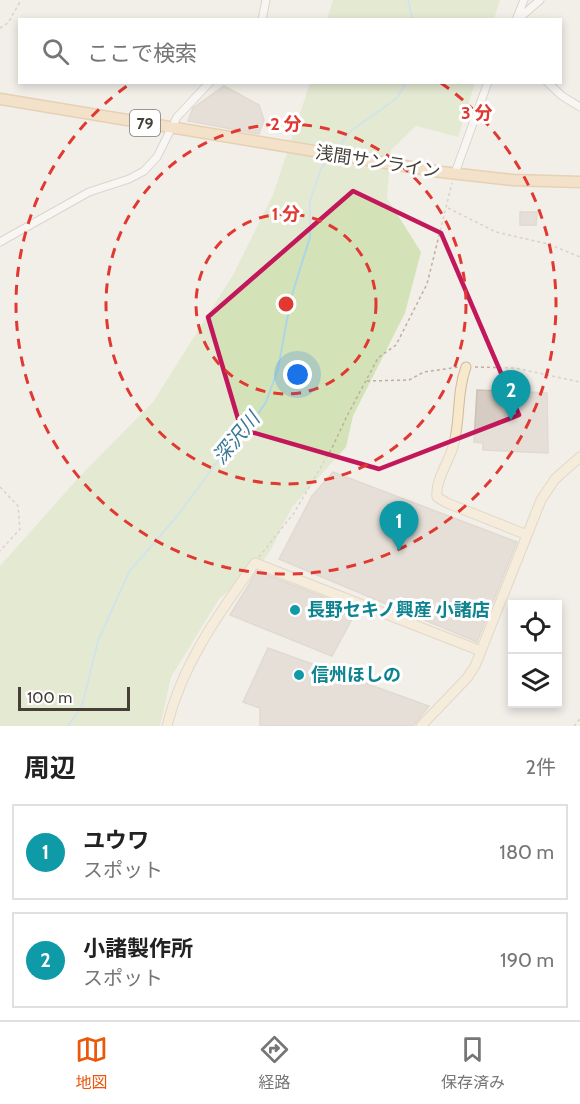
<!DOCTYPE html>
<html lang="ja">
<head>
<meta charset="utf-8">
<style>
  :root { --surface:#fff; --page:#f6f6f6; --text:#222; --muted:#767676; --line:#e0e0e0; --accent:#ea580c }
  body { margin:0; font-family:Cabin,"Noto Sans JP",sans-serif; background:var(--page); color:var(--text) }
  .controls { position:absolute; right:18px; bottom:18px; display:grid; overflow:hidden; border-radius:0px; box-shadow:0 3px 9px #0003 }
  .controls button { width:54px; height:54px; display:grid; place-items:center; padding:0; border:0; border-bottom:2px solid var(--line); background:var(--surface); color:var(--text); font:30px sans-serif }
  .scale { position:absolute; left:18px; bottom:15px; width:112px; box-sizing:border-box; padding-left:6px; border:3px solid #453f38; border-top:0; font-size:16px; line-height:21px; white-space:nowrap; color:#453f38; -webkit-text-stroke:4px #fff; paint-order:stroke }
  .you { position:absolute; left:298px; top:375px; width:21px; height:21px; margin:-15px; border:4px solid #fff; border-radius:50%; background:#1a73e8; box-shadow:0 0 0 9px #1a73e833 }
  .badge { display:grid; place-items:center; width:39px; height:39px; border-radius:50%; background:var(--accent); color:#fff; font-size:20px; font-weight:700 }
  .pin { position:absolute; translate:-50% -50px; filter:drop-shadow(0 2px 3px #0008) }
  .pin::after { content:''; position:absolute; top:32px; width:21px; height:18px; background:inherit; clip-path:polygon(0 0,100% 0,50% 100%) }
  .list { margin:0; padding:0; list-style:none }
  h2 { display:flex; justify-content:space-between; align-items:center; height:78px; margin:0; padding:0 24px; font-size:26px }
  h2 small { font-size:20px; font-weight:400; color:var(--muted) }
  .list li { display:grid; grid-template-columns:39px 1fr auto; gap:18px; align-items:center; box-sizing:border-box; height:96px; margin:0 12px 12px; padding:0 12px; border:2px solid var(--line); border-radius:0px }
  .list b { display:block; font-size:22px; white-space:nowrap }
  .list p { margin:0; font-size:20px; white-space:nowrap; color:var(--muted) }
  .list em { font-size:20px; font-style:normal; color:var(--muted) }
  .icon { flex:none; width:33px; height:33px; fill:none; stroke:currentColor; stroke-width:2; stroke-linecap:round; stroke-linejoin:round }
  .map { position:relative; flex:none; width:580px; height:726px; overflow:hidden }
  .search { position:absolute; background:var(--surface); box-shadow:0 3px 9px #0003; left:18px; right:18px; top:18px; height:66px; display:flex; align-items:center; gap:15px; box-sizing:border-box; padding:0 21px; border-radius:0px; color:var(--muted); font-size:22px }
  .sheet { height:294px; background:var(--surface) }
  nav { display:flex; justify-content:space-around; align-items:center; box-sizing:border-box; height:84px; border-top:2px solid var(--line); background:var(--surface); font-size:16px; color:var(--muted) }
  nav a { display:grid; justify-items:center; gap:3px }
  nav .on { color:var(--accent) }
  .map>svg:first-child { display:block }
</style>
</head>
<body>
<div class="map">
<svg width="580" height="726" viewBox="0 0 580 726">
  <rect width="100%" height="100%" fill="#f2efe9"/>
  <path fill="#d3e2b7" d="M333 0H500L494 19H327Z
    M310 83H475L458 137 416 126 391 150 387 198 421 252 405 313 353 416 346 447 292 507 269 553 258 567 219 599 171 677 160 726H0V566L81 475 153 402 233 275 273 195Z"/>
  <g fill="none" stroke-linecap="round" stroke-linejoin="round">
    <path stroke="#acd6e8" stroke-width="2" d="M408 0 413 20
      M336 150 351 131 397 98 407 82
      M68 726 82 706 98 641 129 572 178 515 223 454 240 440 266 402 278 369 291 298 310 237V201L321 169 331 157"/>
  </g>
  <path fill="#d6ccc3" stroke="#cdc0b4" stroke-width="1.5" d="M224 86 259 105 264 120 259 134 188 121 193 108Z
    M520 212H537L536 225H520Z
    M477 390 547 393 548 453 483 450V443L474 442Z
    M333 472 517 542 477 642 279 559 312 496Z
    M257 571 357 610 332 656 230 615Z
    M268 648 429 706 413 726H260V708L243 702Z"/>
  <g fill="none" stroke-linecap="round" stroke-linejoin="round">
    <defs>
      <path id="street" d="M262 20 266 0
        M516 20 524 0
        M517 20 540 0
        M547 82 562 96 580 107
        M455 173 488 82
        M0 242 89 192 129 179 144 171 157 157 177 117 210 82"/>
      <path id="secondary" d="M466 367C456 394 461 420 453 447 448 463 435 481 437 497L447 503 527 535
        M167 726C182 664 218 615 255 563L481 651
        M421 726 467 678 475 666 541 500 555 479 580 457"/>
      <path id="primary" d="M0 99 441 172 513 180 580 182"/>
    </defs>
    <use href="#street" stroke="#bdb5ad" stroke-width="9"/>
    <use href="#secondary" stroke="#cdbb9e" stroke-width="11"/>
    <use href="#primary" stroke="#d6ad73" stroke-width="13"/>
    <path stroke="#bdaf9f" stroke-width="1.5" stroke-dasharray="3 3" stroke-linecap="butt" d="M0 28 8 23 21 0
      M448 208 496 232 548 244 580 257
      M475 367 515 368 580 382
      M367 381 409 380 424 372 459 367
      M0 487 18 506 20 529 0 551
      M259 557 294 513 332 448 347 416 378 358 396 345 427 284 452 183
      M574 726 580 719"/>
    <use href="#street" stroke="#fff" stroke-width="7"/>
    <use href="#secondary" stroke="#f8e9cd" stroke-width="9"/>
    <use href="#primary" stroke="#f3d2a2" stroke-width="10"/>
  </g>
  <path d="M0 0H580V726H0ZM353 191 441 233 519 415 379 469 241 429 208 317Z" fill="#f2efe9" fill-opacity=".55" fill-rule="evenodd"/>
  <path fill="none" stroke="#c2185b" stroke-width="4.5" stroke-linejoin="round" d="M353 191 441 233 519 415 379 469 241 429 208 317Z"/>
  <g fill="none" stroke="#e13831" stroke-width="3" stroke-dasharray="10 8">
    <circle cx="286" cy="304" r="90"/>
    <circle cx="286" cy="304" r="180"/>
    <path d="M441 83A270 270 0 1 1 131 83"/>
  </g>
  <g fill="#0f9aa8" stroke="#fff" stroke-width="2">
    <circle cx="295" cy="610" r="6"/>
    <circle cx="299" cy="675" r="6"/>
  </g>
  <g text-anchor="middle" stroke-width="6" stroke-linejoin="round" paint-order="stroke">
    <rect fill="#fff" stroke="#7d7974" stroke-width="1.5" x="130" y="110" width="30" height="26" rx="4.5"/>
    <g font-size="16" font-weight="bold" fill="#453f38">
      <text x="145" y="129">79</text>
    </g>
    <g font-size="18" fill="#453f38" stroke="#fff">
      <text transform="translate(378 162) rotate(9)" y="6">浅間サンライン</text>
    </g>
    <g font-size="18" font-weight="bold" fill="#0d838f" stroke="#fff" text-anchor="start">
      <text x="307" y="616">長野セキノ興産 小諸店</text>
      <text x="311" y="681">信州ほしの</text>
    </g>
    <g font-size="20" font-style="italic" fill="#397996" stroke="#fff">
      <text transform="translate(236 438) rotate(-50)" y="7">深沢川</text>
    </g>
  </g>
  <circle cx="286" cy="304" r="9" fill="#e13831" stroke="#fff" stroke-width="3"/>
  <g font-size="18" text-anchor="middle" font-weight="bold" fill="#e13831" stroke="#fff" stroke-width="6" stroke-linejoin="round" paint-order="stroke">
    <text x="477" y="119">3 分</text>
    <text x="286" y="130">2 分</text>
    <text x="286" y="220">1 分</text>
  </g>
</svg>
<div class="controls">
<button><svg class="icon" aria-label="locate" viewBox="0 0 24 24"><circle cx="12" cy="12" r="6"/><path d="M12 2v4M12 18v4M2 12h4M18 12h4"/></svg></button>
<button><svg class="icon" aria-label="layers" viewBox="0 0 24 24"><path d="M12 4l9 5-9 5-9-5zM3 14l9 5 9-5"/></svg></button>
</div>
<div class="scale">100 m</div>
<div class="you"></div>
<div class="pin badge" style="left:399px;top:551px;background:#0f9aa8">1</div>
<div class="pin badge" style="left:511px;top:420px;background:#0f9aa8">2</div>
<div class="search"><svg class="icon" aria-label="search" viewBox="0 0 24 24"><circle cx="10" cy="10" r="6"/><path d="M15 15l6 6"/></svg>ここで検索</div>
</div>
<section class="sheet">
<h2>周辺<small>2件</small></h2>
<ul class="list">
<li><span class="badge" style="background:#0f9aa8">1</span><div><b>ユウワ</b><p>スポット</p></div><em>180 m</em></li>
<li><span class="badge" style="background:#0f9aa8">2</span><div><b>小諸製作所</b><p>スポット</p></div><em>190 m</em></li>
</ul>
</section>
<nav>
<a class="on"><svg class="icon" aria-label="map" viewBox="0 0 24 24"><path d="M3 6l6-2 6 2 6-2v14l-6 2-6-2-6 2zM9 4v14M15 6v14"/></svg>地図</a>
<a><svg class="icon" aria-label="directions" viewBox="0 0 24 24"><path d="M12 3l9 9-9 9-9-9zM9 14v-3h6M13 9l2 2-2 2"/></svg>経路</a>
<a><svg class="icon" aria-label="saved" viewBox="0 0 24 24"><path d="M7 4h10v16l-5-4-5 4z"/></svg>保存済み</a>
</nav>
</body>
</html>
